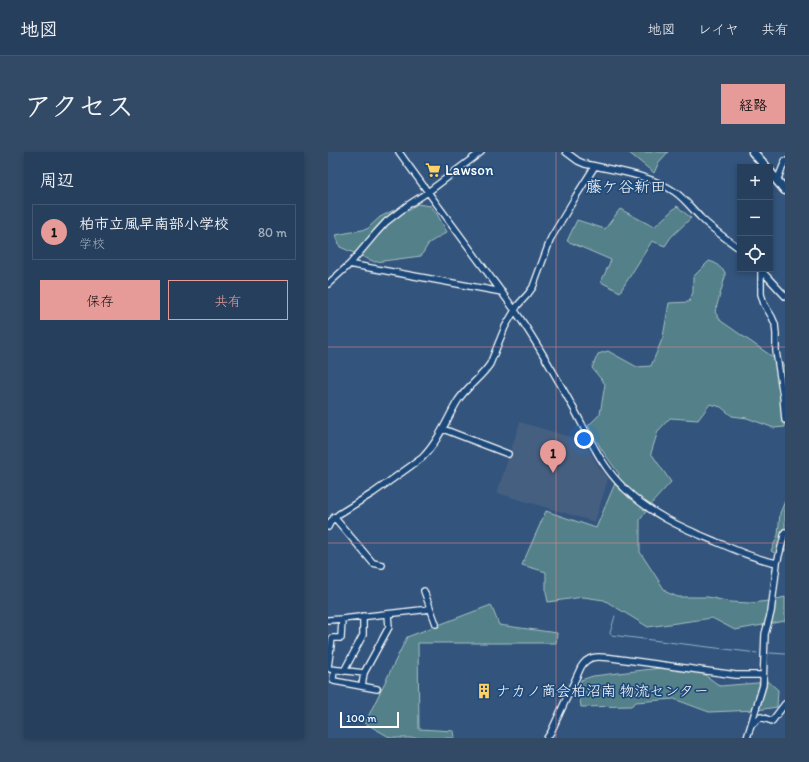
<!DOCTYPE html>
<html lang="ja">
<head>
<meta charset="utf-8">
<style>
  :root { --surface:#263f5d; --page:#324a66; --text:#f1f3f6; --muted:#a4afbc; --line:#425872; --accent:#e69b98 }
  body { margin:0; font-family:Itim,"Klee One",sans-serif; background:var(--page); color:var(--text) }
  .controls { position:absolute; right:12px; top:12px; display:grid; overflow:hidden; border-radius:0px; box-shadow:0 2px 6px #0003 }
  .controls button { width:36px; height:36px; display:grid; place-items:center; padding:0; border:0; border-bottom:1px solid var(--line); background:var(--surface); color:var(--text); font:20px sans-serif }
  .scale { position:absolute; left:12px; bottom:10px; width:59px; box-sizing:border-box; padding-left:4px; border:2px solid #fff; border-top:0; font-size:11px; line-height:14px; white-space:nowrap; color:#fff; -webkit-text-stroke:3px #1f4a7a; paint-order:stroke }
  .you { position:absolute; left:256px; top:287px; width:14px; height:14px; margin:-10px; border:3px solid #fff; border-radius:50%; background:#1a73e8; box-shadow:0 0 0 6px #1a73e833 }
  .badge { display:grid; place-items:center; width:26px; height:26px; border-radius:50%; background:var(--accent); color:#111; font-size:13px; font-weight:700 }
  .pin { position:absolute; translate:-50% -33px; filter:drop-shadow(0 1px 2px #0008) }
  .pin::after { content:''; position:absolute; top:21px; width:14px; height:12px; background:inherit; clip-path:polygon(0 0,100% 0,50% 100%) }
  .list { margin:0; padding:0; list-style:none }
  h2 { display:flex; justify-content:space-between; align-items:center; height:52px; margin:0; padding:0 16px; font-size:17px }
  h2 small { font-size:13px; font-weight:400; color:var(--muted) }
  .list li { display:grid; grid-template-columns:26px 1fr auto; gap:12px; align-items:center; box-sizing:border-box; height:56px; margin:0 8px 8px; padding:0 8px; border:1px solid var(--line); border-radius:0px }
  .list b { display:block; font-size:15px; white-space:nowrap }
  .list p { margin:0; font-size:13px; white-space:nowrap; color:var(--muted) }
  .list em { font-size:13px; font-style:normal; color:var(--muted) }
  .actions { display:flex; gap:8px; padding:12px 16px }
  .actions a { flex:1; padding:9px 0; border:1px solid var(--accent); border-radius:0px; text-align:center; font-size:14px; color:var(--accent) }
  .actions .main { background:var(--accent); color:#111 }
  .icon { flex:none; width:22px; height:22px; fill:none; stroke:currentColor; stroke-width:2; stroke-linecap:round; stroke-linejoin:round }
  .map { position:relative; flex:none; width:457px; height:586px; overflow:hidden; border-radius:0px }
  header { display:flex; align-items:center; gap:24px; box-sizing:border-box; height:56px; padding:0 20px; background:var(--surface); border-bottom:1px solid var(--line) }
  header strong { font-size:19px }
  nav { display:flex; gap:22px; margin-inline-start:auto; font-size:14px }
  .intro { display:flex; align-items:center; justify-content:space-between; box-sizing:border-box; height:96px; padding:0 24px }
  h1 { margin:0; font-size:28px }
  .button { padding:10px 18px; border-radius:0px; background:var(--accent); color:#111; font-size:14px; font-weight:700 }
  main { display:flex; gap:24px; padding:0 24px }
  aside { flex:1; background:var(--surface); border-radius:0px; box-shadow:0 2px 6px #0003 }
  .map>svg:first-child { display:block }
</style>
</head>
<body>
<header>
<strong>地図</strong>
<nav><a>地図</a><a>レイヤ</a><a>共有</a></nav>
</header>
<div class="intro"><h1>アクセス</h1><a class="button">経路</a></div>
<main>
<aside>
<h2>周辺<small></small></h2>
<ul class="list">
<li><span class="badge">1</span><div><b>柏市立風早南部小学校</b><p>学校</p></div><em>80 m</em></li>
</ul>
<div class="actions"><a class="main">保存</a><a>共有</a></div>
</aside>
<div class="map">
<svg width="457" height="586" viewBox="0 0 457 586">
  <rect width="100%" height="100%" fill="#33547c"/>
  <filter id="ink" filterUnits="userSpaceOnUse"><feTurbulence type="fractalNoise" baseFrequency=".025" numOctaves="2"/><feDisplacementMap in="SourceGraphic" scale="8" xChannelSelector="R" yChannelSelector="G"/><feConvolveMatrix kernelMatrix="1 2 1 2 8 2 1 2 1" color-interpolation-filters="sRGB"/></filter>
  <g filter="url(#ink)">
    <path fill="#455e81" d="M192 270 256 289 270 314 280 327 267 370 169 341Z"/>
    <path fill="#528089" stroke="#a8c0c4" d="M300 0H340L331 10 326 21Z
      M89 52 103 54 109 62 119 80 101 91 93 104 47 110 12 95 8 83 39 77 52 65 70 56 80 59Z
      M349 54 363 66 343 85 337 94 324 89 292 140 273 130 283 108 239 89 249 68 277 77 292 57 326 75Z
      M381 109 387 111 397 120V125L387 160 393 169 455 212 457 217V275L446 276 419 266 404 264 393 255 382 252 370 268 342 266 330 279 323 301 343 330 324 351 312 368V400L338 440 350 445H380L403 450 422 451 441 449 457 445V469L407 478 384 466 320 475 276 448 255 445 220 450 218 440V420L194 413 218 359 268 376 291 322 274 298 260 274 272 262 277 232 264 216 270 202 280 199 309 215 323 214 335 185 341 151 361 150 365 140V125Z
      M457 349V399L450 403 443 399 450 383 452 361Z
      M163 453 171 473 229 481 228 491H90L91 577 126 579 127 586H63L37 571 79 485Z
      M365 514 392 534 441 530 450 538 449 555 429 558 381 560 346 547 308 550 303 554 253 555 251 539 253 528 265 524 341 515Z"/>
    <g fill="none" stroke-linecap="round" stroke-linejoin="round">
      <path stroke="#91b2c8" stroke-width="1" d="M287 464 282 481 283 483 429 501
        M442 501 457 502"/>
      <defs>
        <path id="minor" d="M71 0C98 38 126 75 153 112 166 130 180 148 192 166 212 196 229 226 246 257 261 285 273 314 296 336 321 361 352 375 384 388 405 397 427 407 449 411
          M238 0 250 9 257 12C285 18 323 23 347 40 357 47 365 58 373 66 385 78 399 87 412 97
          M449 29 457 9
          M22 112 26 113 174 140
          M432 117 457 144
          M433 118V142L436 152 444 165 447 172 448 182V199L455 244 457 268
          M0 132 22 112 48 81 58 70 80 53 100 40 153 0
          M115 277 180 302
          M6 365 45 411 54 413
          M0 375 3 369 11 362 45 341 94 306C110 290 118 269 129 250 138 235 153 226 162 212L177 175 190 153 200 142 205 135 223 86 248 44 267 14
          M96 439 108 472
          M0 468 14 467 102 457
          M0 515 4 486H13L14 467
          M2 517 36 521
          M6 518 5 527 6 529 49 537
          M16 519 35 483V464
          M34 534 36 521 61 475 60 462
          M423 573 433 565 444 569 457 552
          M219 586 223 580 253 515C261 502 271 505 284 506L408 523H435
          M419 586 435 533 437 482 443 460 449 411 457 380"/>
        <path id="highway" d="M425 0 438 15
          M442 20 457 38"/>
      </defs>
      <use href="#minor" stroke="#fff" stroke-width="8"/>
      <use href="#highway" stroke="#fff" stroke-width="11"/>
      <use href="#minor" stroke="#1f4a7a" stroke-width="5.5"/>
      <use href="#highway" stroke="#1f4a7a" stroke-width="8"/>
    </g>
  </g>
  <path fill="none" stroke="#e88989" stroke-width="1" stroke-opacity="0.55" d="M228 0V586M0 195H457M0 391H457"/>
  <defs>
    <symbol id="supermarket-bare" viewBox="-9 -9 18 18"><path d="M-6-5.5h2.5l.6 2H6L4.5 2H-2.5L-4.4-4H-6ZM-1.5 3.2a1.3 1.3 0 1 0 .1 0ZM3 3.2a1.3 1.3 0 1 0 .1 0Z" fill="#ffd166" stroke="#1f4a7a" stroke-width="2.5" paint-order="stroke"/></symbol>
    <symbol id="building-bare" viewBox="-9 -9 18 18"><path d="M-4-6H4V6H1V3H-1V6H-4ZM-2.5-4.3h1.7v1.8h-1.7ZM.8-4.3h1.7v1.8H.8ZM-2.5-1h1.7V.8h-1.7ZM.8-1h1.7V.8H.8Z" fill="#ffd166" stroke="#1f4a7a" stroke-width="2.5" paint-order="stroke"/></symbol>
  </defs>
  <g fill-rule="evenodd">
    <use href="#supermarket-bare" x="94" y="7" width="22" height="22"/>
    <use href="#building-bare" x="145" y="528" width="22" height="22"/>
  </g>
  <g text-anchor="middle" stroke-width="3.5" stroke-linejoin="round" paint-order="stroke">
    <g font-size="15" fill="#fff" stroke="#1f4a7a" text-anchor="start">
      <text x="117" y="23">Lawson</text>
      <text x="168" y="544">ナカノ商会柏沼南 物流センター</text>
    </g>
    <g font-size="16" fill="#fff" stroke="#1f4a7a">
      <text x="298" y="40">藤ケ谷新田</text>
    </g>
  </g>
</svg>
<div class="controls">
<button>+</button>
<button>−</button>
<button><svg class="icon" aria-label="locate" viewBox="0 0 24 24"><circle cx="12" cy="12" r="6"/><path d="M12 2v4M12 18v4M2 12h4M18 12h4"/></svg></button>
</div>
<div class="scale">100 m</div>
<div class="you"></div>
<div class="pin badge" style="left:225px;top:321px">1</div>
</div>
</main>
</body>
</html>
